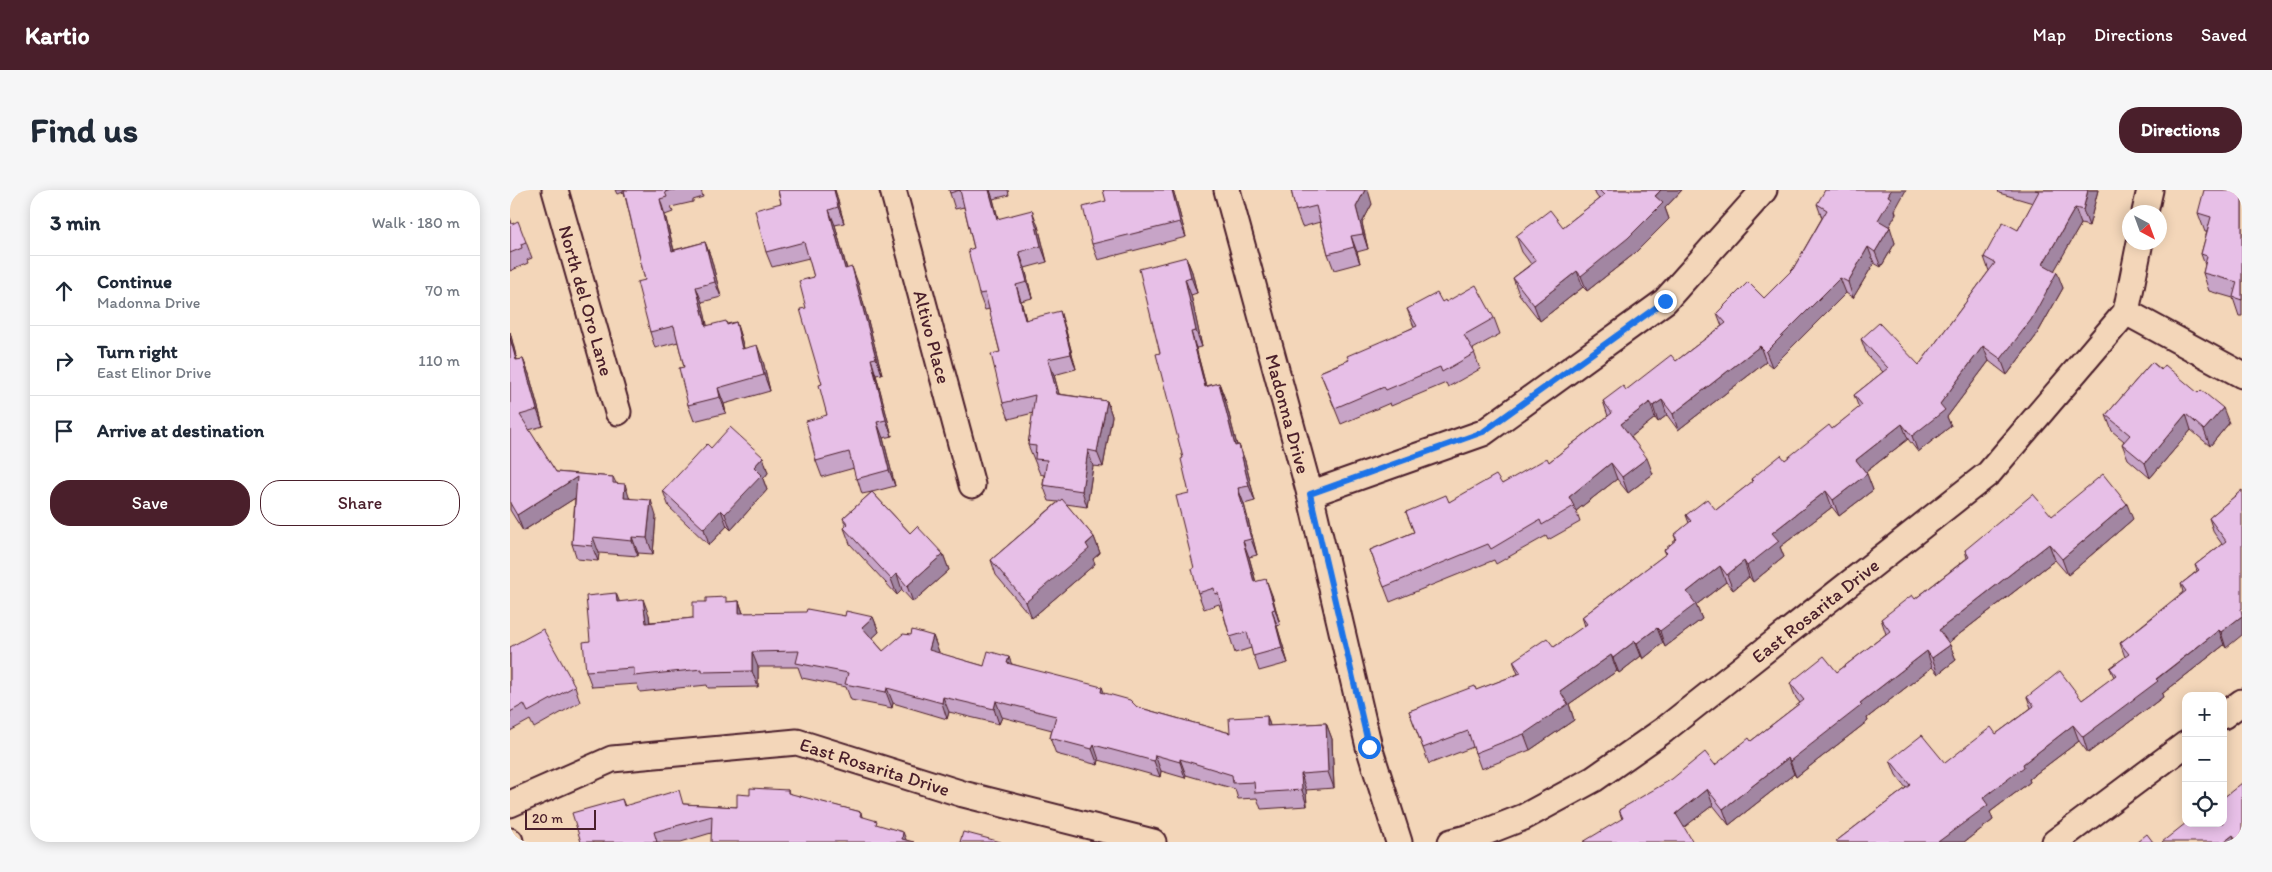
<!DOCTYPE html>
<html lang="en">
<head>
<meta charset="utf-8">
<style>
  :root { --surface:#fff; --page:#f6f6f7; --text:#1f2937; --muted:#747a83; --line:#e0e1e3; --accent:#4a1f2b }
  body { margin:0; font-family:Itim,sans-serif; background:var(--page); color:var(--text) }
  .controls { position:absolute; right:15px; bottom:15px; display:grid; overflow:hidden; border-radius:10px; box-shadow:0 2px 12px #0003 }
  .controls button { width:45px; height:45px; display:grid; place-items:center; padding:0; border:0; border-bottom:1px solid var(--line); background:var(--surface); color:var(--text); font:25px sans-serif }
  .compass { position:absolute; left:1612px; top:15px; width:45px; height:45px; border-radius:50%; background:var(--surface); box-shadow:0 2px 12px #0003; rotate:139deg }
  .scale { position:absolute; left:15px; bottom:12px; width:71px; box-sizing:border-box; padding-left:5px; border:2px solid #4a1f2b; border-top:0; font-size:14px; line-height:18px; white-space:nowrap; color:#4a1f2b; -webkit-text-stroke:4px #f3d6b9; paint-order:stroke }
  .stop { position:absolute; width:15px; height:15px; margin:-11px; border:4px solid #1a73e8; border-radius:50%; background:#fff }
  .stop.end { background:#1a73e8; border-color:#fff; box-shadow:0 1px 5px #0008 }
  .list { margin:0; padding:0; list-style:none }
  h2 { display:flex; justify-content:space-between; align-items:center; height:65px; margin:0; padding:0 20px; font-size:21px }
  h2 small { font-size:16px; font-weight:400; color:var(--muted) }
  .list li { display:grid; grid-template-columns:32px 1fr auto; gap:15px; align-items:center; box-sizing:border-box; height:70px; padding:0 20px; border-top:1px solid var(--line) }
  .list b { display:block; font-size:19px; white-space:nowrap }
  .list p { margin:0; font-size:16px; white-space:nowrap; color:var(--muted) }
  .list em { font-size:16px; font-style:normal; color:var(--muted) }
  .actions { display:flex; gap:10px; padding:15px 20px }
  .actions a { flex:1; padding:11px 0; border:1px solid var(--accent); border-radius:20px; text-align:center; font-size:18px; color:var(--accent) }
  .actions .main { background:var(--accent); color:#fff }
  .icon { flex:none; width:28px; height:28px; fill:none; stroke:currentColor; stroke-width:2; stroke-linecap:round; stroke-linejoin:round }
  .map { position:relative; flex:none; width:1732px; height:652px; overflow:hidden; border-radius:20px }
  header { display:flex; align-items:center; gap:30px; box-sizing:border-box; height:70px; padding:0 25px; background:var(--accent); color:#fff }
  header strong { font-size:24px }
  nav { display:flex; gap:28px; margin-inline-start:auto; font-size:18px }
  .intro { display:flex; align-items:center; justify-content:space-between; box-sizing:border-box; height:120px; padding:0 30px }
  h1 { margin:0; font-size:35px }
  .button { padding:12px 22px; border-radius:20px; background:var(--accent); color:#fff; font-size:18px; font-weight:700 }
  main { display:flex; gap:30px; padding:0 30px }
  aside { flex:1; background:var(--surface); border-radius:20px; box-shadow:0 2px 12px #0003 }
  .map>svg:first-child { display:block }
</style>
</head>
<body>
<header>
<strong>Kartio</strong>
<nav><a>Map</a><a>Directions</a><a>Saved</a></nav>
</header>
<div class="intro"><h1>Find us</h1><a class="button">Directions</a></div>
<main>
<aside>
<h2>3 min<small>Walk · 180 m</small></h2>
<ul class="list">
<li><svg class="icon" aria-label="ahead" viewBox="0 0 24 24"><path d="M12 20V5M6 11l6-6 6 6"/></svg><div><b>Continue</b><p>Madonna Drive</p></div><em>70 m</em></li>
<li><svg class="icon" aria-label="right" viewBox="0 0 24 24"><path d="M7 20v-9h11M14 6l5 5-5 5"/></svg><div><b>Turn right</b><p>East Elinor Drive</p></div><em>110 m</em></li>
<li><svg class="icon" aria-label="arrive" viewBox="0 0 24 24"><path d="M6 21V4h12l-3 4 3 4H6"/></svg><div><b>Arrive at destination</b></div></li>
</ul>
<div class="actions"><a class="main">Save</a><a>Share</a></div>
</aside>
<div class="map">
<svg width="1732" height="652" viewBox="0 0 1732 652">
  <rect width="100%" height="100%" fill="#f3d6b9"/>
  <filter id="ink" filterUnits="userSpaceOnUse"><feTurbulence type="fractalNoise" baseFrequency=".02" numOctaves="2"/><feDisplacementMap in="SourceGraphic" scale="10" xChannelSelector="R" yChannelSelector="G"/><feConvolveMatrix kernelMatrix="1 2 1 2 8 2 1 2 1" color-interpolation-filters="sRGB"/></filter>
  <g filter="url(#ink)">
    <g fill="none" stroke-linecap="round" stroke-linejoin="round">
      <defs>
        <g id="street">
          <path id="s1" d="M45 0 108 222"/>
          <path id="s2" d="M383 0 462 295"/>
          <path id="s3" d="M717 0 800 304 859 557 889 652"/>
          <path d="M1635 22 1640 0"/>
          <path d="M1616 122 1732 185"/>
          <path d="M800 304 973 243 1155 111 1254 0"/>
          <path d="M1713 526 1732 512"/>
          <path id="s4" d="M0 614 102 569 287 552 453 604 643 652"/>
          <path d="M0 651V652"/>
          <path id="s5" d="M941 652 968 645 1014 627 1084 589 1154 540 1479 283 1616 122 1630 52"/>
          <path d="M1545 652 1676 554"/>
        </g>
      </defs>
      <use href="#street" stroke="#4a1f2b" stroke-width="29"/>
      <use href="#street" stroke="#f3d6b9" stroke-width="25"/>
    </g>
    <path fill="#c7a4c7" stroke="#4a1f2b" d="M105 0H191L193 7 183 10V12L161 17 163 22 155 25 164 60 195 52 201 68 211 107 192 112 197 136 217 134 226 132 231 148 234 158 253 171 260 201 214 214 216 223 184 231 178 215 174 177 168 152 145 158 140 142 135 90 124 42 114 2 107 4Z
      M268 0H325L334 33 325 35 337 79 348 93 372 184 366 185 382 246 373 248 385 296 362 302 400 343 433 364 439 380 403 412 392 400 387 405 340 354 334 338 336 336 333 328 362 302 352 304 344 278 312 287 306 271 317 225 312 194 296 118 304 87 299 68 262 77 256 62 271 13Z
      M439 0H498L499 5 483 9 488 28 528 36 537 72 515 78 522 108 511 111 516 130 555 137 566 179 544 185 549 204 597 211 602 226 593 277 583 276 577 317 556 314 584 347 590 363 583 369 585 374 522 428 486 385 481 370 548 312 539 311 533 295 534 285 530 284 518 255 523 223 499 229 493 213 490 162 479 119 475 120 469 104 464 58 454 17 445 19Z
      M781 0 862 14 852 33 858 59 847 62 850 73 824 80 818 64 810 32 792 37 786 21Z
      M1084 0H1172L1155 18 1159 29 1124 64 1077 101 1073 97 1030 131 1009 104 1003 88 1021 74 1012 62 1006 46 1053 37 1089 9 1086 5Z
      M1488 0H1588L1579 36 1571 34 1544 80 1553 98 1526 146 1497 185 1479 171 1437 227 1441 236 1408 262 1398 249 1356 282 1363 300 1329 326 1322 317 1270 357 1274 367 1243 392 1239 387 1223 400 1216 392 1186 415 1192 429 1155 457 1153 453 1133 469 1131 466 1109 483 1107 481 1059 514 1064 530 1020 560 971 579 963 557 919 574 899 521 967 500 1008 484 1003 471 1044 457 1075 436 1072 427 1156 364 1154 360 1166 350 1164 345 1179 333 1176 325 1206 320 1242 292 1241 289 1275 270 1322 239 1349 218 1344 205 1373 182 1357 165 1351 149 1409 175 1479 81 1474 67 1508 40 1523 13 1489 3Z
      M1732 0V126H1729L1723 108 1699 101 1693 83 1695 75 1691 64 1697 42H1695L1688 23Z
      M665 6 676 47 588 70 582 54 596 11Z
      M1307 14 1385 20 1386 24 1379 37 1385 53 1371 77 1364 73 1343 108 1336 103 1262 177 1256 172 1168 240 1157 225 1148 232 1145 228 1121 247 1143 284 1118 303 1107 289 1066 321 1070 332 1038 350 1036 346 986 374 984 370 880 412 860 360 904 342 896 322 939 312 992 294 1039 272 1098 226 1093 211 1116 200 1166 171 1212 136 1207 123 1254 108 1283 79 1312 28Z
      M0 28 2 34 16 52 22 68 17 70 18 73 0 81Z
      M676 67 682 82 687 103 681 105 692 157 686 158 696 196 709 193 715 209 727 255H729L735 271 745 311 734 314 747 365 739 367 746 392 762 405 770 435 767 436 778 473 749 481 741 458 725 463 720 447 712 419 711 420 709 414 694 419 688 403 684 378 679 303 673 268 650 163Z
      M932 112 984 128 990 144 963 159 970 179 938 197 936 193 881 216 880 213 831 234 810 182 838 170 904 137 897 119Z
      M0 142 7 170 13 169 19 184 33 236 19 240 46 282 103 287 106 293 120 308 146 326 143 364 128 363V366L89 363 88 371 67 369 62 354 65 308 13 341 0 320Z
      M1642 172 1719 233 1700 256 1681 240 1640 288 1618 269 1612 254 1614 251 1602 241 1596 225Z
      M201 258 253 267 258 283 253 289 257 300 221 340 217 336 199 355 159 317 153 301Z
      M1732 300 1716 458 1714 455 1652 504 1653 507 1578 563 1569 551 1519 589 1520 592 1480 622 1483 630 1454 652H1325L1396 598 1386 585 1380 570 1435 573 1486 544 1521 518 1517 507 1572 510 1604 487 1600 478 1615 467 1610 453 1673 402 1671 394 1687 381 1685 375 1712 354 1704 343 1699 328Z
      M1542 326 1623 329 1558 385 1545 370 1438 453 1440 455 1446 470 1428 484 1422 477 1357 528 1358 531 1286 587 1284 584 1219 635 1203 615 1174 637 1112 629 1109 620 1205 575 1241 551 1290 513 1286 508 1280 493 1327 482 1376 444 1371 429 1405 409 1457 368 1455 360Z
      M229 411 233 423 335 426 363 427 369 442 362 448 373 461 401 445 423 446 429 462 428 463 474 476 502 474 594 503 627 517 720 543 757 526 760 536 816 533 822 549 824 598 796 600 797 616 751 619 747 608 728 609 725 599 676 585 675 588 651 581 650 587 589 570 588 575 546 564 540 548 542 540 492 527 489 534 439 522 437 529 383 513 382 518 341 510 336 497 292 488 288 477H248V497L198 498 197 495 130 502 127 494 82 497 76 481 80 451 110 412 139 425 140 432 183 428 217 412Z
      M0 457 65 496 70 512 24 538 20 530 0 541Z
      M278 600 279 604 351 622 352 627 201 643 171 652H71L112 609 115 616 174 614 227 617 240 605Z"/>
    <path fill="#a286a2" stroke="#4a1f2b" d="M324 0H325L334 33 328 17Z
      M479 0H480L483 9 492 44 487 29Z
      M662 0H663L665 6 676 47 670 32Z
      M855 0H858L862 14 852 33 858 59 853 44 846 17Z
      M1151 0H1172L1155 18 1159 29 1124 64 1077 101 1071 86Z
      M1381 0H1396L1385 20 1386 24 1374 46 1368 30 1378 6Z
      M1578 0H1588L1579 36 1573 20Z
      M150 9 155 25 168 77 162 61Z
      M1565 18 1571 34 1539 90 1533 74Z
      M319 20 325 35 341 95 335 79Z
      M522 20 528 36 537 72 531 56Z
      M1380 37 1385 53 1371 77 1365 62Z
      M841 46 847 62 850 73 844 57Z
      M195 52 201 68 211 107 205 92Z
      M1358 57 1364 73 1343 108 1338 92Z
      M509 62 515 78 522 108 517 92Z
      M676 67 682 82 687 103 681 87Z
      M342 77 348 93 372 184 366 168Z
      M1067 81 1073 97 1030 131 1024 115Z
      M1547 82 1553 98 1526 146 1497 185 1491 169Z
      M1330 88 1336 103 1262 177 1256 162Z
      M675 89 681 105 692 157 686 141Z
      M506 95 511 111 520 146 515 130Z
      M186 97 192 112 201 152 196 136Z
      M550 121 555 137 566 179 561 164Z
      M226 132 231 148 238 174 232 159Z
      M0 142 11 186 6 170 0 148Z
      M681 142 686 158 700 212 695 197Z
      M247 155 253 171 260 201 254 185Z
      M1250 156 1256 172 1168 240 1163 224Z
      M1473 156 1479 171 1437 227 1441 236 1408 262 1402 246 1430 214Z
      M13 169 19 184 33 236 27 220Z
      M361 169 366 185 382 246 376 230Z
      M538 169 544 185 553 219 547 204Z
      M709 193 715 209 731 271 725 256Z
      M208 198 214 214 216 223 210 207Z
      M1152 210 1157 225 1148 232 1143 216Z
      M597 211 602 226 593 277 587 262Z
      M1140 212 1145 228 1117 250 1111 234Z
      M1713 218 1719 233 1700 256 1694 240Z
      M1676 224 1681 240 1640 288 1635 273Z
      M367 232 373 248 385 296 379 280Z
      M1392 234 1398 249 1352 285 1346 270Z
      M729 255 735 271 745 311 739 296Z
      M578 260 583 276 577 317 572 301Z
      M253 267 258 283 253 289 257 300 221 340 215 324 244 277Z
      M1137 268 1143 284 1118 303 1112 287Z
      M1101 273 1107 289 1066 321 1059 307Z
      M1357 284 1363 300 1329 326 1323 310Z
      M67 287 73 303 13 341 7 325Z
      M115 294 120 310 114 308Z
      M728 298 734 314 747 365 741 349Z
      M1316 301 1322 317 1270 357 1274 367 1243 392 1237 376 1262 343Z
      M141 310 146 326 143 364 137 348Z
      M1617 314 1623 329 1558 385 1552 369Z
      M211 320 217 336 199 355 194 339Z
      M83 347 89 363 88 371 82 356Z
      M122 347 128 363V366L122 351Z
      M584 347 590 363 583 369 585 374 522 428 516 412Z
      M733 351 739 367 750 408 744 392Z
      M1539 354 1545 370 1434 456 1429 440Z
      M433 364 439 380 403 412 397 396Z
      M1234 371 1239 387 1223 400 1217 385Z
      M1210 376 1216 392 1186 415 1192 429 1155 457 1150 441 1177 402Z
      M387 384 392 400 387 405 381 389Z
      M756 389 762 405 770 435 765 419Z
      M106 403 112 418 107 412Z
      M133 409 139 425 141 448 136 433Z
      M229 411 234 427 229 423Z
      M762 420 767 436 778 473 772 458Z
      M1732 426V445L1716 458 1711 442Z
      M363 427 369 442 358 452 352 437Z
      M1147 438 1153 453 1133 469 1127 453Z
      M1709 440 1714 455 1652 504 1653 507 1578 563 1573 547Z
      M423 446 429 462 425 476 419 460Z
      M1125 451 1131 466 1109 483 1103 468Z
      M1440 455 1446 470 1428 484 1422 468Z
      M1417 461 1422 477 1357 528 1358 531 1286 587 1280 571 1350 513Z
      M242 462 248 477V497L242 481Z
      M1101 465 1107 481 1059 514 1064 530 1020 560 1014 544 1050 501Z
      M499 467 505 483 497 473Z
      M592 497 598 512 591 502Z
      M377 498 383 513 382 518 376 502Z
      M433 507 439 522 437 529 432 513Z
      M486 511 492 527 489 534 484 519Z
      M757 526 762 542 757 536Z
      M816 533 822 549 824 598 818 582Z
      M1563 535 1569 551 1519 589 1520 592 1480 622 1483 630 1454 652H1428L1473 608 1513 574Z
      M584 555 589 570 588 575 582 559Z
      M645 565 651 581 650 587 644 571Z
      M1278 568 1284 584 1219 635 1213 619Z
      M670 569 676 585 675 588 670 572Z
      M791 584 796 600 797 616 792 600Z
      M1197 599 1203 615 1172 639 1166 624Z
      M393 642 397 652 392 649Z
      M1723 645 1725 652H1714Z"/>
    <path fill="#e7bfe7" stroke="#4a1f2b" d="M114 0H161L155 2 157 7 150 9 162 61 195 52 205 92 186 97 196 136 216 131 217 135 226 132 232 159 247 155 254 185 208 198 210 207 178 215 169 178 174 177 164 136 140 142 127 92 135 90Z
      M268 0H324L328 17 319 20 335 79 342 77 366 168 361 169 376 230 367 232 379 280 346 289 339 262 306 271 296 231 317 225 309 195 312 194 290 119 296 118 289 91 304 87 294 52 256 62 245 20 271 13Z
      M439 0H479L487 29 522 20 531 56 509 62 517 92 506 95 515 130 550 121 561 164 538 169 547 204 597 211 587 262 578 260 572 301 533 295 537 270 525 269 526 256 518 255 525 205 493 213 481 164 490 162 475 103 469 104 458 60 464 58 450 0 440 3Z
      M593 0H662L670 32 582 54 573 17 596 11Z
      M781 0H855L846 17 853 44 841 46 844 57 818 64 806 16 786 21Z
      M1089 0H1151L1145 6 1153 13 1118 48 1071 86 1067 81 1024 115 1003 88 1026 71 1006 46 1040 20 1053 37 1094 5Z
      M1315 0H1381L1378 6 1381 8 1368 30 1380 37 1365 62 1358 57 1338 92 1330 88 1256 162 1250 156 1163 224 1152 210 1143 216 1140 212 1111 234 1137 268 1112 287 1101 273 1059 307 1064 316 1032 335 1030 330 981 359 978 354 874 397 860 360 904 342 896 322 936 305 939 312 986 285 992 294 1037 268 1039 272 1102 223 1093 211 1113 196 1116 200 1161 165 1166 171 1216 133 1207 123 1238 92 1254 108 1283 79 1317 20 1307 14Z
      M1525 0H1578L1573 20 1565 18 1533 74 1547 82 1521 130 1491 169 1473 156 1430 214 1435 220 1402 246 1392 234 1346 270 1357 284 1323 310 1316 301 1262 343 1269 351 1237 376 1234 371 1217 385 1210 376 1177 402 1186 414 1150 441 1147 438 1127 453 1125 451 1103 468 1101 465 1050 501 1058 514 1014 544 965 563 958 541 913 558 899 521 965 496 966 500 1011 483 1003 471 1037 448 1044 457 1077 434 1072 427 1157 363 1154 360 1167 349 1164 345 1181 331 1176 325 1197 309 1206 320 1243 291 1241 289 1271 265 1275 270 1319 235 1322 239 1352 215 1344 205 1378 178 1351 149 1369 133 1409 175 1485 73 1474 67 1493 32 1508 40 1529 1Z
      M1694 0H1732V110L1723 107 1727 92 1693 83 1697 66 1691 64 1701 27 1688 23Z
      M0 28 2 34 8 31 16 52 11 54 12 58 0 63Z
      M676 67 681 87 675 89 686 141 681 142 695 197 709 193 725 256 729 255 739 296 728 298 741 349 733 351 744 392 756 389 765 419 762 420 772 458 743 466 737 442 720 447 708 403 705 404 704 398 688 403 682 379 684 378 666 306 679 303 671 269 673 268 646 164 650 163 629 79Z
      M966 95 984 128 954 145 965 163 932 182 930 177 876 200 874 197 825 218 810 182 839 170 837 166 907 136 897 119 927 103 932 112 935 110 936 112Z
      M0 148 6 170 13 169 27 220 10 225 46 282 103 287V293L115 294 114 308 141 310 137 348 122 347V351L83 347 82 356 62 354 67 287 7 325 0 313Z
      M1642 172 1651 180 1655 175 1688 203 1691 200 1713 218 1694 240 1676 224 1635 273 1612 254 1620 245 1596 225Z
      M220 237 253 267 244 277 252 285 215 324 211 320 194 339 153 301 197 254 201 258Z
      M1593 284 1617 314 1552 369 1539 354 1429 440 1440 455 1422 468 1417 461 1350 513 1352 515 1280 571 1278 568 1213 619 1197 599 1166 624 1183 652H1073L1113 628 1109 620 1162 589 1195 562 1205 575 1239 548 1241 551 1294 510 1280 493 1314 466 1327 482 1380 441 1371 429 1402 405 1405 409 1459 367 1455 360 1523 304 1542 326Z
      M1732 300V419H1731L1732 426 1711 442 1709 440 1646 489 1648 491 1573 547 1563 535 1513 574 1514 577 1473 608 1478 615 1428 652H1325L1400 595 1380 570 1412 545 1435 573 1481 537 1486 544 1524 516 1517 507 1550 481 1572 510 1606 485 1600 478 1619 464 1610 453 1676 401 1671 394 1689 380 1685 375 1716 351 1699 328Z
      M362 302 400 343 407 336 433 364 397 396 387 384 381 389 334 338 338 334 333 328Z
      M552 309 584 347 576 354 579 359 516 412 481 370Z
      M106 403 107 412 133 409 136 433 183 428V412H196V408L216 407V412L229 411V423L296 422 297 419 335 426 336 421 363 427 352 437 373 461 393 444 401 445 402 440 423 446 419 460 474 476 478 461 499 467 497 473 592 497 591 502 620 510 627 517 720 543 719 528 757 526V536L816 533 818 582 791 584 792 600 745 603 744 592 723 593 722 585 670 569V572L645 565 644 571 584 555 582 559 540 548 546 526 486 511 484 519 433 507 432 513 377 498 376 502 335 494 338 483 286 473 289 461 242 462V481L192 482V479L124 486V478L76 481 73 452 80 451 76 406Z
      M33 439 65 496 18 522 14 514 0 522V457Z
      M1732 593V652H1728L1723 645 1714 652H1652L1676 633H1713V608Z
      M240 598 278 600V603L351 622 350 626 367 631 366 634 393 642 392 649 404 652H201L202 626 144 642 147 652H71L62 623 112 609 114 616 169 600 173 614 227 617V604L240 605Z
      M453 642 491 652H450Z
      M1637 644 1643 652H1627Z"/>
  </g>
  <g fill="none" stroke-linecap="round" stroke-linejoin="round" filter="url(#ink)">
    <path stroke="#1a73e8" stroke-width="6" d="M859 557 800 304 973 242 1155 111"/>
  </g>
  <g text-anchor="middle" stroke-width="4" stroke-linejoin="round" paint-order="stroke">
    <g font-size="19" fill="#4a1f2b" stroke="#f3d6b9">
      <text dy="7" stroke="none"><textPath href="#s1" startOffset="115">North del Oro Lane</textPath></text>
      <text dy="7" stroke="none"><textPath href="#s2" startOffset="152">Altivo Place</textPath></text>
      <text dy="7" stroke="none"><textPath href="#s3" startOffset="232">Madonna Drive</textPath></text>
      <text dy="7" stroke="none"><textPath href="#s5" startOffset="435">East Rosarita Drive</textPath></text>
      <text dy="7" stroke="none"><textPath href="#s4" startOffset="379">East Rosarita Drive</textPath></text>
    </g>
  </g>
</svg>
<div class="controls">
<button>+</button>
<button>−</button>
<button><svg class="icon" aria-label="locate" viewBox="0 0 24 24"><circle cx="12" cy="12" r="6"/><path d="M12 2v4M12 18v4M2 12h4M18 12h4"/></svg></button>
</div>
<svg class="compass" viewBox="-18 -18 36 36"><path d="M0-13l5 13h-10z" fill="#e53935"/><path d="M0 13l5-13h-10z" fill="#747a83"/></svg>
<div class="scale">20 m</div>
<div class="stop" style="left:859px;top:557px"></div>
<div class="stop end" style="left:1155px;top:111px"></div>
</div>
</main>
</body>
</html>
